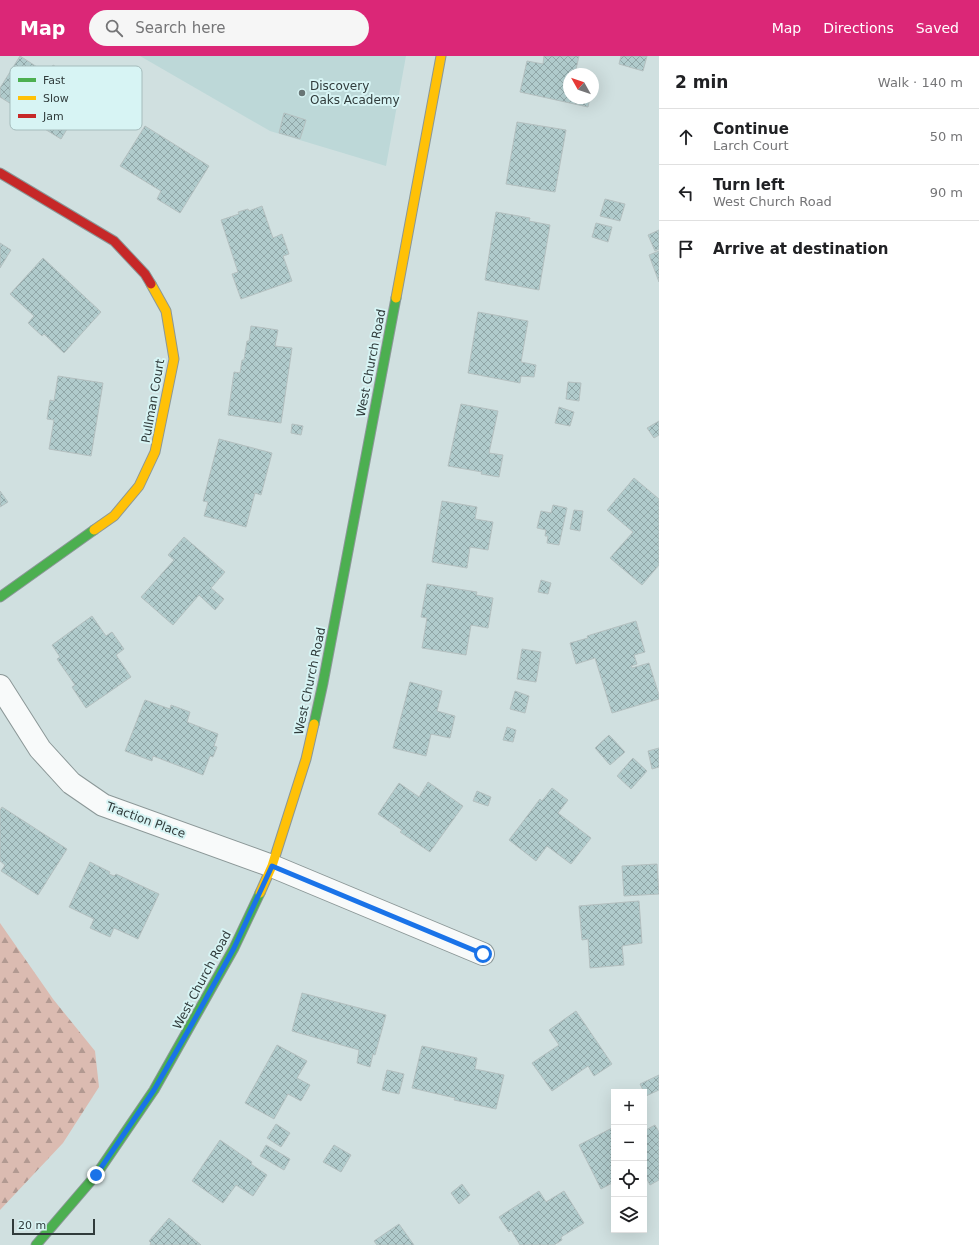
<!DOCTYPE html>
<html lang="en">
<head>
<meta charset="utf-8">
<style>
  :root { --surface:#fff; --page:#f6f6f6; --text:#202124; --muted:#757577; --line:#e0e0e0; --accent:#db2777 }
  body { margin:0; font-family:"DejaVu Sans",sans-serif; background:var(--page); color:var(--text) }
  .controls { position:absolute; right:12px; bottom:12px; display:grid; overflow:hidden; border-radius:0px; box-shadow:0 4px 16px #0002 }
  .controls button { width:36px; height:36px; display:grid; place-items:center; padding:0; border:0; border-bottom:1px solid var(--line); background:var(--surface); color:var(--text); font:20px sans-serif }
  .compass { position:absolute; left:563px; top:12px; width:36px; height:36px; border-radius:50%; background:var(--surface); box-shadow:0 4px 16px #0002; rotate:310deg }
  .scale { position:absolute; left:12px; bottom:10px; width:83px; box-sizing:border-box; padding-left:4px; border:2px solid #303b3b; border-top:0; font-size:11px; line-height:14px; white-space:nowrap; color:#303b3b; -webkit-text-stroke:3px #d7f4f4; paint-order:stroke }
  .stop { position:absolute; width:12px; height:12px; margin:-9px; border:3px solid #1a73e8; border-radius:50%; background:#fff }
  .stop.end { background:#1a73e8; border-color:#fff; box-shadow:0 1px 4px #0008 }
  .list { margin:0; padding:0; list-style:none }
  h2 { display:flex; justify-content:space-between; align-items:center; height:52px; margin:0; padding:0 16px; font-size:17px }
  h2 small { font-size:13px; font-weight:400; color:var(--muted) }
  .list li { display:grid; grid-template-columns:26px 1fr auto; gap:12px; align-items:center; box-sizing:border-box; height:56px; padding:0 16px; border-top:1px solid var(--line) }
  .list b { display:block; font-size:15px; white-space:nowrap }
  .list p { margin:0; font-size:13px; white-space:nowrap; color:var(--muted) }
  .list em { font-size:13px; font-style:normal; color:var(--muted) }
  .icon { flex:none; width:22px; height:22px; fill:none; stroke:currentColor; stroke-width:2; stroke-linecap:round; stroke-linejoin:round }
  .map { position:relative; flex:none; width:659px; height:1189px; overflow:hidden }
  header { display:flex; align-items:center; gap:24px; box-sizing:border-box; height:56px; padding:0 20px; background:var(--accent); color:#fff }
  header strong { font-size:19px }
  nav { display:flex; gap:22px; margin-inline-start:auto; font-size:14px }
  .search { width:280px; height:36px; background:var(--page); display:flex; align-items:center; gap:10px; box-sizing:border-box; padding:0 14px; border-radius:22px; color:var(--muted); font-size:15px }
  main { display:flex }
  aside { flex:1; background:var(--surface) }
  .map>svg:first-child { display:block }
</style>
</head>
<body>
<header>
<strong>Map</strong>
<div class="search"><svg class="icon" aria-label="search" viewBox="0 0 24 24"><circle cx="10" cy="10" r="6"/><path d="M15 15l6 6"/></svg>Search here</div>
<nav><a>Map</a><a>Directions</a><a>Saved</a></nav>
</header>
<main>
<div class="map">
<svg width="659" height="1189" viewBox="0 0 659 1189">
  <defs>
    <pattern id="forest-firs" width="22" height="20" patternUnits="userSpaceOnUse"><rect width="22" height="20" fill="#dbbbb1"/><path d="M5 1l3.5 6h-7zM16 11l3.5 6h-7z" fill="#b29991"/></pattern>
    <pattern id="building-cross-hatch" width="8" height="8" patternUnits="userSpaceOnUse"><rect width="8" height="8" fill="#b0cbcc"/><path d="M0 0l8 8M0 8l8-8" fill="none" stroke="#90a6a7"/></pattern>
  </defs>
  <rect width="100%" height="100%" fill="#d0e0e0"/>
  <path fill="#bdd8d8" d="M140 0H406L386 110 270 75Z"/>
  <path fill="url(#forest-firs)" d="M0 867 53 943 95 995 99 1031 63 1087 0 1154Z"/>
  <path fill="url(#building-cross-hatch)" stroke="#b4c0c0" d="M20 0 48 18 53 9 67 18 64 22 89 37 61 83 35 67 37 64 0 41V32Z
    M544 0H579L575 18H569V42H590L588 51 520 36 527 5 543 8Z
    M621 0H647L643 15 619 8Z
    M284 57 306 64 300 83 279 77Z
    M517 66 566 74 555 136 506 128Z
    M145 70 209 110 180 157 157 143 161 135 120 110Z
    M605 143 625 148 620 165 600 160Z
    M262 150 273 182 282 178 289 198 283 200 292 225 241 243 232 218 238 216 221 164 239 158 238 156 248 153 249 155Z
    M496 156 530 162 529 165 550 169 539 234 485 224Z
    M596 167 612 171 608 186 592 181Z
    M659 174V193L655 195 648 179Z
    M0 187 11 194 0 212Z
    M659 195V226L649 199Z
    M43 202 101 256 64 297 44 278 42 280 28 267 34 260 10 238Z
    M478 256 528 265 521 306 536 309 534 321 521 320 520 327 468 317Z
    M251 270 278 274 275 290 292 292 281 367 228 359 234 316 240 317 242 304H244L247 285H249Z
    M58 320 103 327 91 400 49 393 54 364 47 363 50 344 54 345Z
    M568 326 581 327 579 345 566 343Z
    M461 348 498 355 489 397 503 399 499 421 481 418 482 416 448 410Z
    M559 351 574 356 570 370 555 367Z
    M659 365V379L654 382 647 372Z
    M292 368 303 370 301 379 291 377Z
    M219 383 272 397 261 439 255 437 246 471 204 460 208 446 203 445Z
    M634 422 659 443V509L642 529 610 502 633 476 607 454Z
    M0 435 8 446 0 451Z
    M442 445 477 451 475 463 493 466 488 494 470 491 467 512 432 506Z
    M553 449 567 452 559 489 547 487 548 480H545L546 474 537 472 541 455 551 457Z
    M574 454 583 455 580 475 570 473Z
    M184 481 225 516 211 532 224 543 215 554 199 539 173 569 141 541 174 504 168 499Z
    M541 524 551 527 548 538 538 536Z
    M427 528 477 536 476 539 493 542 488 572 471 569 466 599 422 592 427 562 421 561Z
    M92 560 106 580 112 576 124 593 116 599 131 621 86 652 72 631 75 629 57 603 60 601 52 589Z
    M636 565 645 596 634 599 637 608 631 610 632 612 649 607 659 639V643L612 657 595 602 576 608 570 587 588 582 587 580Z
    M522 593 541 596 536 626 517 623Z
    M410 626 442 635 437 655 455 660 450 682 431 678 426 700 393 692Z
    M515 635 529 640 525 657 510 653Z
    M145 644 170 653 171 649 190 656 187 666 218 678 214 690 217 691 213 701 210 700 203 719 153 700 152 705 125 695Z
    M507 671 516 674 513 686 503 684Z
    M609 679 625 696 610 709 595 692Z
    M659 692V711L652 713 648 695Z
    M633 702 647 715 631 733 617 720Z
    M428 726 463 750 430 796 400 776 402 774 378 758 399 727 419 741Z
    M552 732 568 744 558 757 591 782 571 808 547 790 536 805 509 784 540 743 542 745Z
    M477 735 491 741 488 750 473 745Z
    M2 751 67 793 38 839 1 815 5 809 0 805V754Z
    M90 806 110 816 109 818 114 820 116 818 159 838 138 883 114 872 110 881 90 872 94 863 69 851Z
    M657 808 659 838 624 840 622 810Z
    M639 845 642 887 622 890 624 909 590 912 588 883 582 884 579 850Z
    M302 937 386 959 375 999 373 998 370 1011 357 1007 359 994 292 975Z
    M576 955 612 1008 594 1020 588 1010 552 1035 532 1007 559 989 549 974Z
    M277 989 307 1005 297 1022 310 1029 301 1045 288 1038 274 1063 245 1047Z
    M422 990 477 1002 475 1013 504 1019 496 1053 454 1044 455 1042 412 1032Z
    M387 1014 404 1018 399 1038 382 1034Z
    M659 1019V1034L646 1040 640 1028Z
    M276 1068 290 1077 281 1091 267 1082Z
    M655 1069 659 1076V1124L650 1129 644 1117V1075Z
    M614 1071V1126L601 1133 579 1089Z
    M220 1084 252 1106 251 1108 267 1119 253 1140 236 1129 223 1147 192 1125Z
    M266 1089 290 1103 284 1114 260 1100Z
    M334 1089 351 1099 341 1116 323 1106Z
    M462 1128 470 1139 459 1148 451 1137Z
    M539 1135 546 1146 564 1135 584 1167 561 1181 562 1184 554 1189H520L511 1174 509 1176 499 1161Z
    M169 1162 201 1189H150L151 1187 149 1185Z
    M399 1168 414 1189H377L374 1185Z"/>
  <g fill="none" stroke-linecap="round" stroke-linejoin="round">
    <defs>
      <path id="street" d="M0 630 40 693 71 727 103 749 272 810 483 898"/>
      <path id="fast" d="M0 541 94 474
        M314 668 323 627 396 242
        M36 1189 96 1119 154 1034 234 892 260 837"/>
      <path id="slow" d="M396 242 441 0
        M94 474 114 460 139 430 155 396 174 303 166 255 151 228
        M260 837 272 810 306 703 314 668"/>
      <path id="jam" d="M0 117 114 185 145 218 151 228"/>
    </defs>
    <use href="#street" stroke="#8b9797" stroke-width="24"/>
    <use href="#fast" stroke="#8b9797" stroke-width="11"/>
    <use href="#slow" stroke="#8b9797" stroke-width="11"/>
    <use href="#jam" stroke="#8b9797" stroke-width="11"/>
    <use href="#street" stroke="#f8fafa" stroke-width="22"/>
    <use href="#fast" stroke="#4caf50" stroke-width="9"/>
    <use href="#slow" stroke="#ffc107" stroke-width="9"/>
    <use href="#jam" stroke="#c62828" stroke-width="9"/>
  </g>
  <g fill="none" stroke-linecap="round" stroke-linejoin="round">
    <path stroke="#1a73e8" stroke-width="5" d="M96 1119 154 1034 192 968 234 892 272 810 483 898"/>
  </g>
  <circle fill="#687575" stroke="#d7f4f4" stroke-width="1.5" cx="302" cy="37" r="4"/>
  <g text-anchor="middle" stroke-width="4" stroke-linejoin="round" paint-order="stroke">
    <g font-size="12" fill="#303b3b" stroke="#d7f4f4" text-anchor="start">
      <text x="310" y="34">Discovery<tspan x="310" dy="14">Oaks Academy</tspan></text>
    </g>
    <g font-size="12" fill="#303b3b" stroke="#d7f4f4">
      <text transform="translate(371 307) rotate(-79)" y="4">West Church Road</text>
      <text transform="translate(153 345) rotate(-80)" y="4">Pullman Court</text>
      <text transform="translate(310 625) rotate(-78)" y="4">West Church Road</text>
      <text transform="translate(146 764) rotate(20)" y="4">Traction Place</text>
      <text transform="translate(202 924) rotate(-62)" y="4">West Church Road</text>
    </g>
  </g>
  <rect x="10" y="10" width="132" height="64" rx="6" fill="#d7f4f4" stroke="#a5bcbc" stroke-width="1"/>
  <rect x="18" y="22" width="18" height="4" fill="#4caf50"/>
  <rect x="18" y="40" width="18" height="4" fill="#ffc107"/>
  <rect x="18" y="58" width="18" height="4" fill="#c62828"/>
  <g font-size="11" fill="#303b3b">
    <text x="43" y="28">Fast</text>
    <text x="43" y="46">Slow</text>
    <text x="43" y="64">Jam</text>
  </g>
</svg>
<div class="controls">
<button>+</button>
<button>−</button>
<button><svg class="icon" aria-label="locate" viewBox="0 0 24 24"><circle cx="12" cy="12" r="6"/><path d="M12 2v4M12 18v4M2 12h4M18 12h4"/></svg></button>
<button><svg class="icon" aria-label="layers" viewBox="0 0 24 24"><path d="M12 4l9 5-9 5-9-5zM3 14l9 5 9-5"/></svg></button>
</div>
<svg class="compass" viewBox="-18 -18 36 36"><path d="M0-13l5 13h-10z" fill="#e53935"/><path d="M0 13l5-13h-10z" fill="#757577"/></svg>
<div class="scale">20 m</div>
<div class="stop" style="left:483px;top:898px"></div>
<div class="stop end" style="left:96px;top:1119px"></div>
</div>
<aside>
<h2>2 min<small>Walk · 140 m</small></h2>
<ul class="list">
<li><svg class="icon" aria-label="ahead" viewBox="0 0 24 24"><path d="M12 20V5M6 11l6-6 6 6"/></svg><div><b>Continue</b><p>Larch Court</p></div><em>50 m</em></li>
<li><svg class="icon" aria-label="left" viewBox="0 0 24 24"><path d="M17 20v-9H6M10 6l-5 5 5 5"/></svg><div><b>Turn left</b><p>West Church Road</p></div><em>90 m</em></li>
<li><svg class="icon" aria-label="arrive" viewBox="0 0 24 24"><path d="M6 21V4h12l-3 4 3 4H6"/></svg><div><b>Arrive at destination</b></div></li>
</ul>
</aside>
</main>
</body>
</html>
